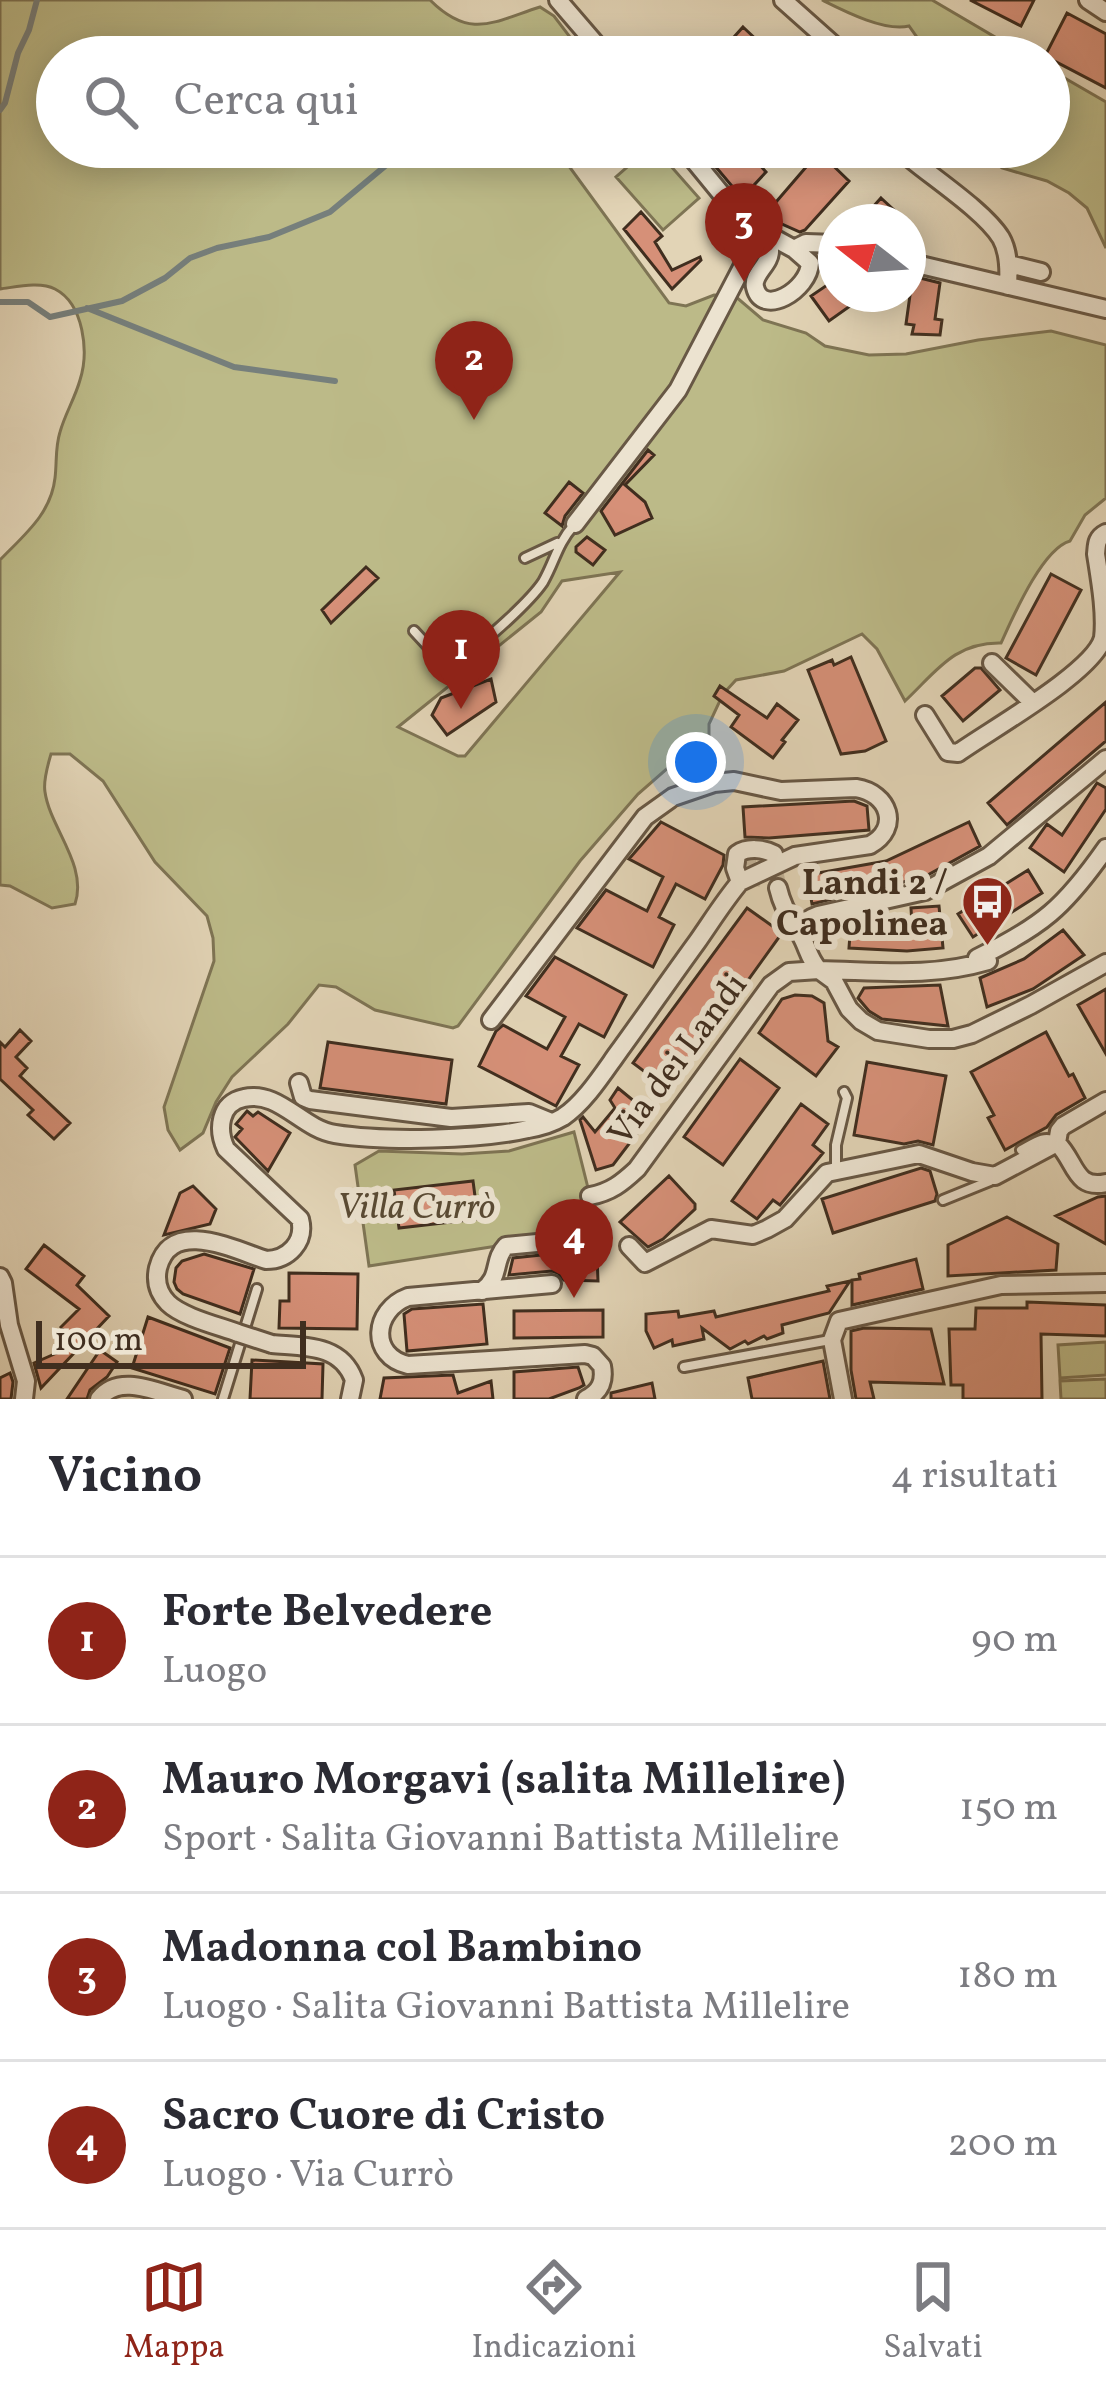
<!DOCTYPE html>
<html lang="it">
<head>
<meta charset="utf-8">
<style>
  :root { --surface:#fff; --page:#f7f7f7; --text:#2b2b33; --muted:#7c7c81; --line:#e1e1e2; --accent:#8f2418 }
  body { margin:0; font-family:Vollkorn,serif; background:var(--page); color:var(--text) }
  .compass { position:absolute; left:818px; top:204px; width:108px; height:108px; border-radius:50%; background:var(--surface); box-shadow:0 6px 30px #0003; rotate:287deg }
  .scale { position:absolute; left:36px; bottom:30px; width:270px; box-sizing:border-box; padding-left:12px; border:6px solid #402e1f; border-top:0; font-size:33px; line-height:42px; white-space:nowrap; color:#402e1f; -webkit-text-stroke:9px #ece3d0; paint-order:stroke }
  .you { position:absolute; left:696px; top:762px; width:42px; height:42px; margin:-30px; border:9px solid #fff; border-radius:50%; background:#1a73e8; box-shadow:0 0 0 18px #1a73e833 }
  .badge { display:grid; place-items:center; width:78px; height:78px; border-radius:50%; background:var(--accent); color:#fff; font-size:39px; font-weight:700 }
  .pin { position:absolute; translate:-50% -99px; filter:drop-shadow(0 3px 6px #0008) }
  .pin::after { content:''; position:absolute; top:63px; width:42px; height:36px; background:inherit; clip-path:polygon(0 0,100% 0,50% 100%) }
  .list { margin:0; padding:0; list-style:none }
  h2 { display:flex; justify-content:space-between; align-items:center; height:156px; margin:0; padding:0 48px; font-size:51px }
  h2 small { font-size:39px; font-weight:400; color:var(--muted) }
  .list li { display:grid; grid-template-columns:78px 1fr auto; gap:36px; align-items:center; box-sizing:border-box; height:168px; padding:0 48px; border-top:3px solid var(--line) }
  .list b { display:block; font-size:45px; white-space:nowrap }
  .list p { margin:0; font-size:39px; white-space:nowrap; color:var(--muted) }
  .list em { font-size:39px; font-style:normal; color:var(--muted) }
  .icon { flex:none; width:66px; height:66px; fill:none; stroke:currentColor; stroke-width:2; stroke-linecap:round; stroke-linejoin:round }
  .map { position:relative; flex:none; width:1106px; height:1399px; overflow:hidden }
  .search { position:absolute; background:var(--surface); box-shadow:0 6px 30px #0003; left:36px; right:36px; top:36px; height:132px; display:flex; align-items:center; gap:30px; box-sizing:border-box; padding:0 42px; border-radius:66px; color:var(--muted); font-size:45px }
  .sheet { height:828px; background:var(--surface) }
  nav { display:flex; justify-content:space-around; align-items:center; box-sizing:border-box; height:168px; border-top:3px solid var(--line); background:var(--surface); font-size:33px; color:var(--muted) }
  nav a { display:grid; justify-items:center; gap:6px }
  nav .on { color:var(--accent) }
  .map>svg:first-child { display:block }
</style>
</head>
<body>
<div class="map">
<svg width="1106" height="1399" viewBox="0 0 1106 1399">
  <rect width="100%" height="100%" fill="#e2d4b6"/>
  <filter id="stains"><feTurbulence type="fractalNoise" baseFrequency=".00167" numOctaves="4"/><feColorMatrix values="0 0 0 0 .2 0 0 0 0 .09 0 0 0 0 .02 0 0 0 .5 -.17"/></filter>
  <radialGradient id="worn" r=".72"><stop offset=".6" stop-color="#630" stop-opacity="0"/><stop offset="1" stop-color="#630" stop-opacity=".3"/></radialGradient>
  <path fill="#bcba88" stroke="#7e7454" stroke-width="3" fill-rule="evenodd" d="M0 0H430C470 40 493 22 540 7L554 16 570 37 550 57H57V147H555L669 303 686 306 714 295 735 296 763 320 806 333 825 346 869 355 906 354 978 340 1051 331 1106 345V498L1085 515 1070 541C1042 549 1013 617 1001 643 954 642 936 672 905 701L877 649 862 634 784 671 736 680 723 694 709 724V747L670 766 638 794 580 861 458 1026 453 1028 375 1010 336 987 319 985 288 1024 232 1077 216 1102 203 1133 180 1150 168 1130 164 1107 214 961 213 938 207 916 155 862 103 781 70 754H51C48 764 43 781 45 792 50 828 88 865 75 904L52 908 10 886 0 885V560C24 535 51 514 55 478 57 462 55 448 60 432 65 414 75 398 80 380 89 352 84 304 55 289 40 281 16 287 0 289ZM620 572 465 756H458L398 727 541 612 562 581Z
    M822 0H932L1029 57H931L909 26C885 32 844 11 822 0Z
    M1049 69 1106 102V248L1087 208 1069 193 1047 181 1002 168 976 147H1049Z
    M650 147H654L699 198 663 230 616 177Z
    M574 1132 590 1196 593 1221 553 1225 538 1236 497 1246 369 1266 355 1165 379 1151 462 1154 509 1151Z
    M1106 1342V1375L1060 1378 1058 1345Z
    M1106 1379V1399H1061L1060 1381Z"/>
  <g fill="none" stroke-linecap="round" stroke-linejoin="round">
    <path stroke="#767f7c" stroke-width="6" d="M0 110 5 103 18 53 29 30 37 0
      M0 302H28L50 317 122 301 165 278 190 258 217 248 269 237 330 212 408 147
      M87 308 234 367 335 381"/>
  </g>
  <path fill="#d69078" stroke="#402e1f" stroke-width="3" d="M970 0H1034L1021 26Z
    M1067 13 1106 34V88L1045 56Z
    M743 27 761 44 751 54 734 37Z
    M699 147H744L766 172 742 198Z
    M819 152 849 181 805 230 800 232 764 216Z
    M881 198 907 222H886L871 209Z
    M641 212 662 236 655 242 672 270 700 257 701 260 672 289 624 229Z
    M908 275 940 283 935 319 942 320 940 335 912 334 914 325 906 324 911 288H908Z
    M836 279V294H867L829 321 811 296Z
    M648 450 654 455 625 485 645 502 652 518 615 535 601 511Z
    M569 482 583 493 565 516 562 526 545 513Z
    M587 537 605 550 593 565 576 552V547Z
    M366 567 378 578 331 623 322 610Z
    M1051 574 1081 590 1036 675 1006 658Z
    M851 657 886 741 865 751 841 754 808 670 832 660 834 665Z
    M975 668H981L1000 690 963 721 942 696Z
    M491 679 496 702 447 735 432 715 441 698Z
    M720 686 767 718 777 704 798 720 782 740 785 742 773 758 731 727 739 715 714 696Z
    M1106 702V741L1007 825 988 803Z
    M1097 783 1106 788V809L1064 872 1030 848 1047 824 1062 835Z
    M854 801 867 806 869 830 769 838 745 837 743 807Z
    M661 822 724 855 723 865 705 899 676 884 659 917 674 925 653 967 577 928 606 890 647 911 663 877 629 859Z
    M969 822 980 846 924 877 812 904 807 875 886 861Z
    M1028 870 1042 893 973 937 958 914Z
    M939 906 943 948 907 951 849 948 851 921 912 925 911 908Z
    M747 908 782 933 669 1090 633 1063Z
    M1063 930 1084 955 1033 989 987 1007 980 978 1024 959Z
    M555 957 626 995 604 1037 579 1024 561 1056 579 1065 556 1106 479 1066 496 1031 503 1025 547 1049 565 1017 526 996Z
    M940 985 948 1026 882 1019 869 1011 858 998 864 988Z
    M1106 989V1054L1078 1005Z
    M795 995 812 996 824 1003 828 1041 838 1047 816 1076 759 1033 782 999Z
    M20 1030 31 1041 16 1057 27 1068 20 1076 70 1123 54 1139 28 1115 33 1110 0 1079V1042L5 1047Z
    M1046 1032 1069 1076 1073 1074 1085 1098 1056 1115 1047 1127 1005 1150 988 1118 994 1115 971 1072Z
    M328 1042 452 1060 446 1104 320 1088Z
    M740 1059 779 1088 723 1165 684 1137Z
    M867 1062 946 1076 933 1145 918 1141 904 1144 854 1135Z
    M618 1088 651 1115 613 1165 596 1170 580 1120 583 1117 595 1132 615 1108 610 1100Z
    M801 1104 828 1124 813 1145 823 1153 780 1205 773 1200 757 1219 732 1201Z
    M247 1111 253 1116 258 1112 290 1133 268 1171 235 1137 242 1129 236 1124Z
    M921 1168 930 1171 937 1194 935 1201 833 1233 822 1199Z
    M669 1176 695 1204V1209L663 1239 648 1247 620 1222Z
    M473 1181 478 1219 399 1228 394 1190Z
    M193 1186 216 1209 210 1224 164 1235 180 1193Z
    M1106 1196V1244L1056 1216 1098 1197Z
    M1007 1217 1058 1244 1056 1270 948 1276V1245Z
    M596 1232 598 1281 564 1280 558 1273 552 1271 509 1275 513 1258 560 1253 566 1251 570 1244Z
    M44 1245 84 1276 77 1285 109 1316 41 1388 34 1363 75 1345 61 1327 79 1309 26 1269Z
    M204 1254 254 1269 240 1314 183 1294 177 1289 174 1282 176 1268 182 1261Z
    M916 1259 923 1289 852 1305V1280L860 1279 859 1274Z
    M289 1273 358 1274 357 1329 279 1328 280 1301H289Z
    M850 1281 829 1313 782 1325 783 1333 767 1339 764 1336 748 1344 745 1341 730 1349 702 1328 704 1339 673 1346 672 1340 654 1348 646 1331V1314L678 1311 679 1317 714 1311 716 1317 829 1291 827 1286Z
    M1027 1302 1106 1305V1336L1041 1334 1042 1399H963V1385H951L949 1329H975L976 1308H1027Z
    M483 1304 487 1344 407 1351 404 1314 412 1309Z
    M603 1310V1337L514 1338V1311Z
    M148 1317 230 1348 215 1394 132 1368Z
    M864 1328 931 1329 944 1384 870 1382 874 1399H856L851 1370V1331Z
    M100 1350 117 1362 107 1377 90 1390 87 1399H67Z
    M252 1360 323 1364 322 1399H250Z
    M823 1361 830 1399H752L748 1378Z
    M578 1367 584 1385 579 1388 549 1399H514V1372Z
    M10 1373 13 1382 11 1399H0V1378Z
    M453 1375 458 1393 491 1381 493 1399H380L384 1378Z
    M652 1383 655 1399H611V1393Z"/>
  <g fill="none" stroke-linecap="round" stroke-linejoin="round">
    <path stroke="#c2b398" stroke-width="16" stroke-dasharray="16 8" stroke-linecap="butt" d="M761 879 750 877 746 871 748 857C769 846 777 871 778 888"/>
    <defs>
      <path id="service" d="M525 558 557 543
        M414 631 438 657C448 657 458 658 466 653 485 643 531 600 543 582 555 561 557 544 574 525
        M1021 1150C1033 1144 1044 1134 1056 1142
        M836 1169V1145L847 1098 844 1092
        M943 1200 990 1181 994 1177
        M684 1367 830 1340
        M223 1399 257 1289"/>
      <path id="minor" d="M558 0 607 57
        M783 0 847 57
        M1088 0 1106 12
        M683 147 728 202 761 231 794 249 806 243 836 244
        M902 147 911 159C935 179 985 212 1001 238 1009 252 1009 270 1008 286
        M761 232C762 234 770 248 770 250 771 264 752 274 755 287 762 318 809 290 810 263L794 249
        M908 262 1106 309
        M1009 264 1041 272
        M575 524 678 390 761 231
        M992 663 1033 703
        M925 715 948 752 958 753C990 730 1094 672 1103 638 1106 613 1100 580 1096 554 1097 545 1096 538 1106 533
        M778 888C783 909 790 916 800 934 808 947 808 958 819 970
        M802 936 811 918 818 915 925 891 989 856 1106 759
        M977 958C1042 926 1064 908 1106 848
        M988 961C930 978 879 971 819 970L834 981 849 1009 861 1021 878 1031 929 1039H953L972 1034 1031 1005 1106 963
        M491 1020 645 817 673 797 714 783 734 781 781 791 856 788C889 793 901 828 870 845L795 856 740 882
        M299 1083 303 1097 310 1100 451 1118 529 1113 551 1122
        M1057 1143 1059 1131 1063 1126 1106 1101
        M590 1196C611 1192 622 1183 637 1169L771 985 789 972 819 970
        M629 1246 645 1263 711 1229 753 1235 767 1229 785 1219 827 1173 919 1154 972 1172 995 1176 1057 1143C1076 1161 1074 1190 1106 1183
        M0 1277 3 1283 9 1325 26 1381 24 1399
        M552 1284 408 1297C373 1310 369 1356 408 1365L585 1354 593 1356 602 1366C605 1382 600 1392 586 1399
        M482 1291C502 1276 492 1261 506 1246L558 1241
        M238 1333C219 1326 182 1317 168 1303 158 1293 155 1282 158 1268 171 1217 235 1250 266 1260 288 1260 306 1242 300 1219L226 1149C217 1130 219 1103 244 1098 279 1090 302 1129 335 1134 385 1142 480 1140 528 1129 540 1127 553 1123 563 1117 584 1103 602 1075 617 1054 644 1017 670 979 697 942 711 922 724 901 740 882L735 868 737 854C747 847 763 848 774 854
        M272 1344C305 1347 341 1344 354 1380L350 1399
        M99 1399C119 1373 156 1392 183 1399
        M843 1399 832 1340 839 1321 1001 1285 1106 1283"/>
    </defs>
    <use href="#service" stroke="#685845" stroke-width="14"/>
    <use href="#minor" stroke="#685845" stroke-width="22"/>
    <use href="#service" stroke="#ece3d0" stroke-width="8"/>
    <use href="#minor" stroke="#ece3d0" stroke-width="16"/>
    <defs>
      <path id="minor-bridge" d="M238 1333 272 1344"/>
    </defs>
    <use href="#minor-bridge" stroke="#685845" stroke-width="22" stroke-linecap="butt"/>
    <use href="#minor-bridge" stroke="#ece3d0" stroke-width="16"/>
  </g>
  <defs>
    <symbol id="bus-pin" viewBox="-11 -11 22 30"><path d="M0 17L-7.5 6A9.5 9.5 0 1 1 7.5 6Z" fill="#8f2418" stroke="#ece3d0"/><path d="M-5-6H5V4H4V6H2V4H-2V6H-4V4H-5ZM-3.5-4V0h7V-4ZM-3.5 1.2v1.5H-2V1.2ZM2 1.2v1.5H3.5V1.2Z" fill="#fff"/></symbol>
  </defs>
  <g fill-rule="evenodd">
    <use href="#bus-pin" x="958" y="872" width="59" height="81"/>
  </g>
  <g text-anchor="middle" stroke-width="12" stroke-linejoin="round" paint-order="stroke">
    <g font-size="36" font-weight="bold" fill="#402e1f" stroke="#ece3d0" text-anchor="end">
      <text x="948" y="894">Landi 2 /<tspan x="948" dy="41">Capolinea</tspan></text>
    </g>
    <g font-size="36" fill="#402e1f" stroke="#ece3d0">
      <text transform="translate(676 1058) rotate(-53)" y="13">Via dei Landi</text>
    </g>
    <g font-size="36" font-style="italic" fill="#594a34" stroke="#ece3d0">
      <text x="416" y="1218">Villa Currò</text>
    </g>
  </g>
  <rect width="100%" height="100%" filter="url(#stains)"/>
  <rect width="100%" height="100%" fill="url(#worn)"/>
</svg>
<svg class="compass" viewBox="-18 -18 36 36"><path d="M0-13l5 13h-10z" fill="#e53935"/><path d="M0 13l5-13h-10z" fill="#7c7c81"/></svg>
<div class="scale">100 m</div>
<div class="you"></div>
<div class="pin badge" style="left:461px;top:709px">1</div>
<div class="pin badge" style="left:474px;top:420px">2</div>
<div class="pin badge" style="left:744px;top:282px">3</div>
<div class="pin badge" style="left:574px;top:1298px">4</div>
<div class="search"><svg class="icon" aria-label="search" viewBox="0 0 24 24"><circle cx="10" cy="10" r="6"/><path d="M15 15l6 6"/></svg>Cerca qui</div>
</div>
<section class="sheet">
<h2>Vicino<small>4 risultati</small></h2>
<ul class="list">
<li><span class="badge">1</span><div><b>Forte Belvedere</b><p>Luogo</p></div><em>90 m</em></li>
<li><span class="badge">2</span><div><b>Mauro Morgavi (salita Millelire)</b><p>Sport · Salita Giovanni Battista Millelire</p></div><em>150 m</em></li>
<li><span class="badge">3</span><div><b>Madonna col Bambino</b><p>Luogo · Salita Giovanni Battista Millelire</p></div><em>180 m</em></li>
<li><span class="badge">4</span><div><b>Sacro Cuore di Cristo</b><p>Luogo · Via Currò</p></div><em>200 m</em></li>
</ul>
</section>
<nav>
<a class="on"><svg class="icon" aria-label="map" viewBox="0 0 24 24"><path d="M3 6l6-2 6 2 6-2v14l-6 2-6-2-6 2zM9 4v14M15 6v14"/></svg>Mappa</a>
<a><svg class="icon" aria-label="directions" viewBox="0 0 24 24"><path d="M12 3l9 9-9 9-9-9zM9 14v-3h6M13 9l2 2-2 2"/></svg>Indicazioni</a>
<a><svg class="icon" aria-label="saved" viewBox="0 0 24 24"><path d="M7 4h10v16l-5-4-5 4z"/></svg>Salvati</a>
</nav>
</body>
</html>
